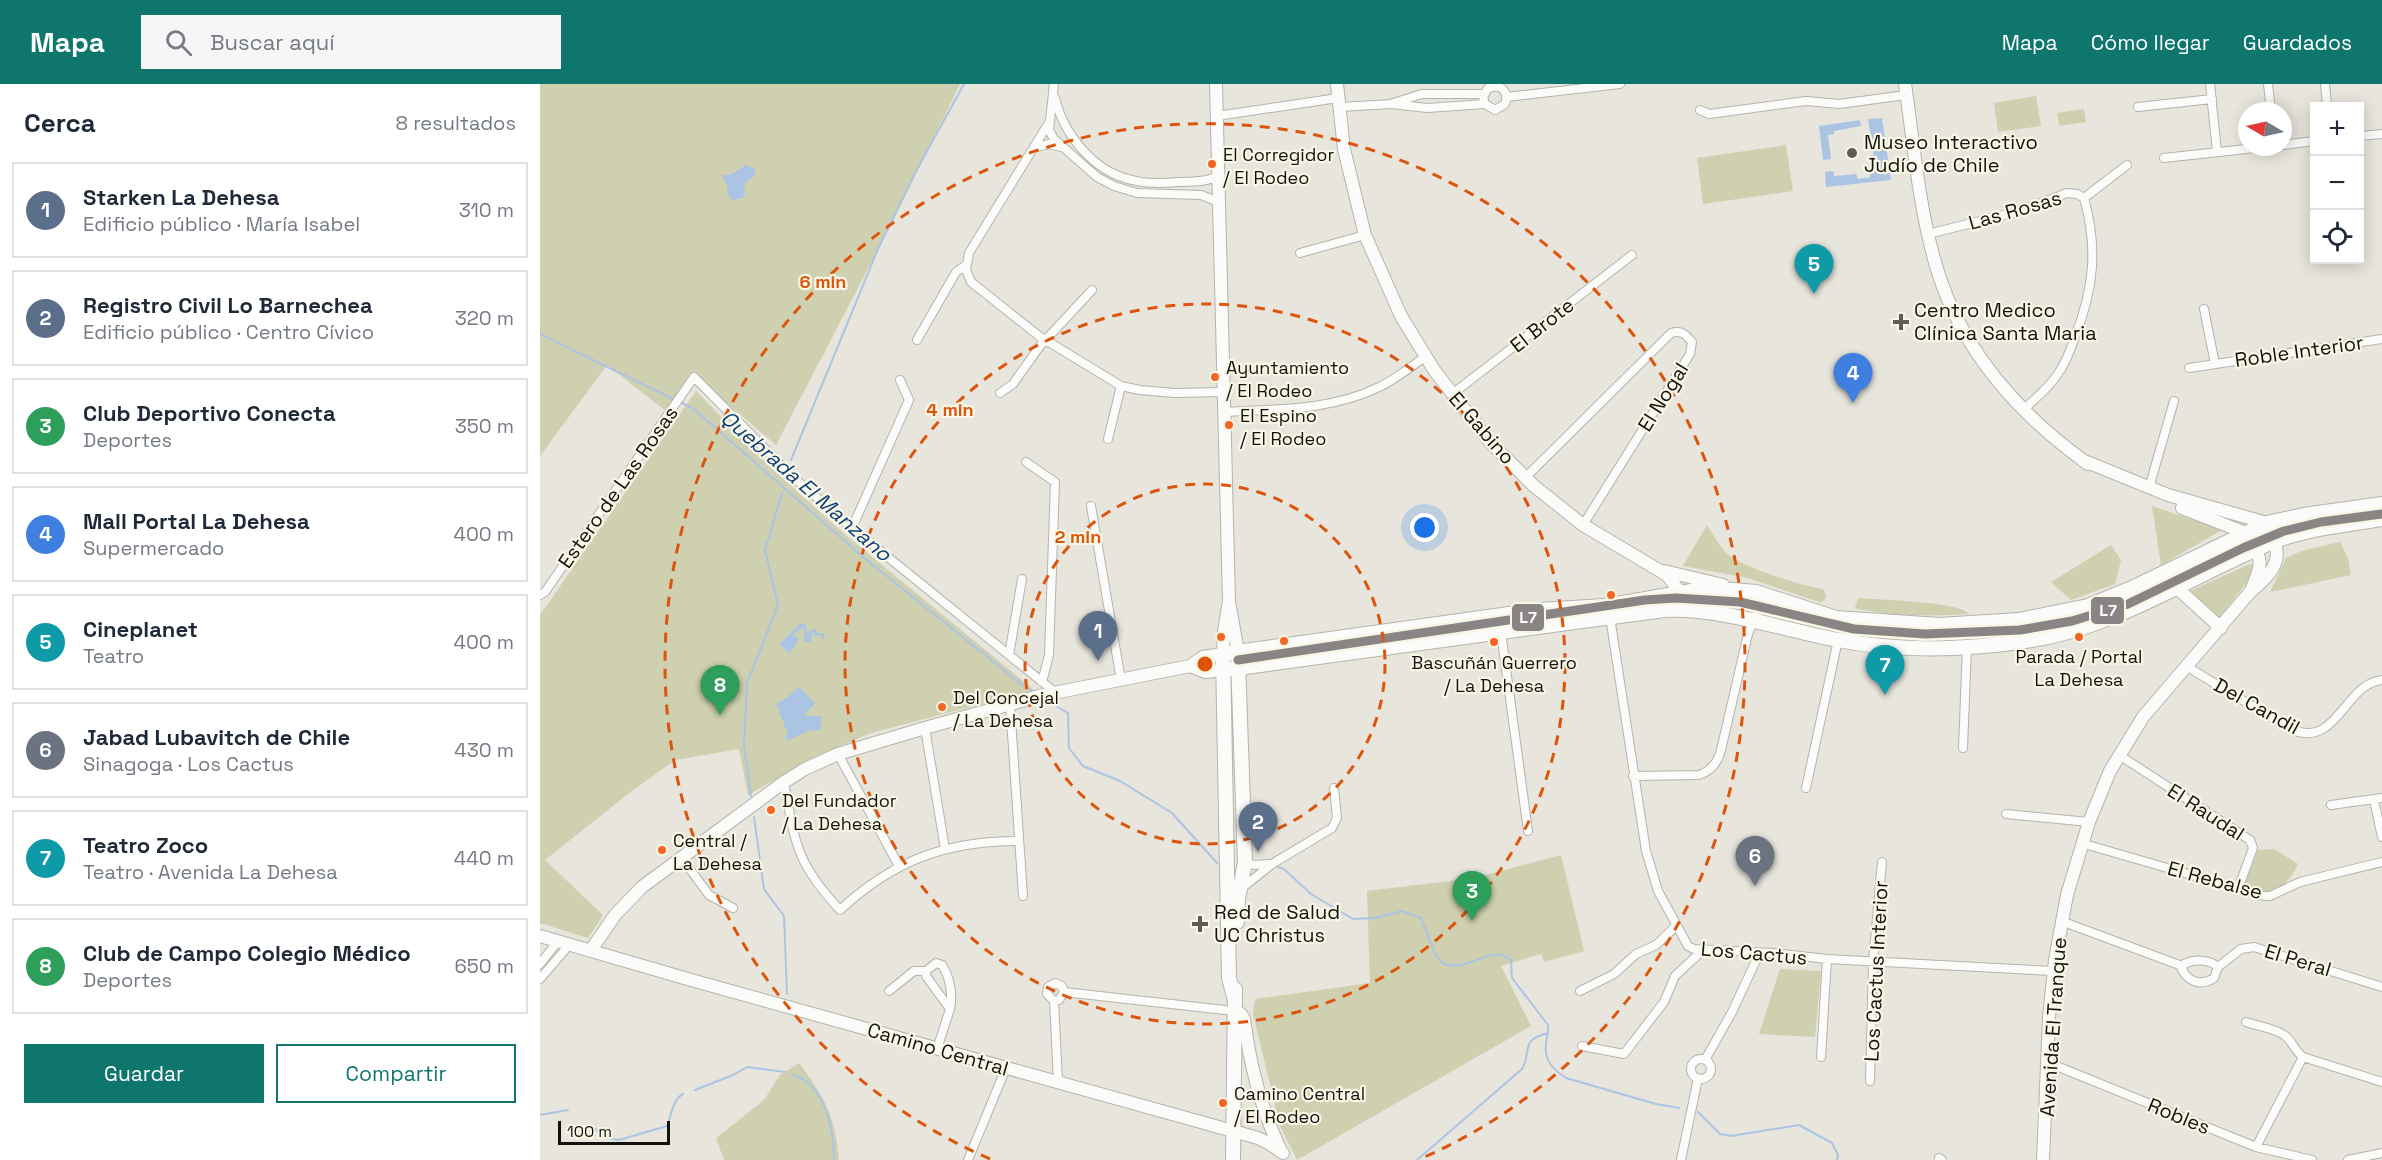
<!DOCTYPE html>
<html lang="es">
<head>
<meta charset="utf-8">
<style>
  :root { --surface:#fff; --page:#f6f6f7; --text:#1f2937; --muted:#747a83; --line:#e0e1e3; --accent:#0f766e }
  body { margin:0; font-family:"Space Grotesk",sans-serif; background:var(--page); color:var(--text) }
  .controls { position:absolute; right:18px; top:18px; display:grid; overflow:hidden; border-radius:0px; box-shadow:0 3px 15px #0003 }
  .controls button { width:54px; height:54px; display:grid; place-items:center; padding:0; border:0; border-bottom:2px solid var(--line); background:var(--surface); color:var(--text); font:30px sans-serif }
  .compass { position:absolute; left:1698px; top:18px; width:54px; height:54px; border-radius:50%; background:var(--surface); box-shadow:0 3px 15px #0003; rotate:279deg }
  .scale { position:absolute; left:18px; bottom:15px; width:112px; box-sizing:border-box; padding-left:6px; border:3px solid #13120d; border-top:0; font-size:16px; line-height:21px; white-space:nowrap; color:#13120d; -webkit-text-stroke:4px #f8f6e5; paint-order:stroke }
  .you { position:absolute; left:885px; top:444px; width:21px; height:21px; margin:-15px; border:4px solid #fff; border-radius:50%; background:#1a73e8; box-shadow:0 0 0 9px #1a73e833 }
  .badge { display:grid; place-items:center; width:39px; height:39px; border-radius:50%; background:var(--accent); color:#fff; font-size:20px; font-weight:700 }
  .pin { position:absolute; translate:-50% -50px; filter:drop-shadow(0 2px 3px #0008) }
  .pin::after { content:''; position:absolute; top:32px; width:21px; height:18px; background:inherit; clip-path:polygon(0 0,100% 0,50% 100%) }
  .list { margin:0; padding:0; list-style:none }
  h2 { display:flex; justify-content:space-between; align-items:center; height:78px; margin:0; padding:0 24px; font-size:26px }
  h2 small { font-size:20px; font-weight:400; color:var(--muted) }
  .list li { display:grid; grid-template-columns:39px 1fr auto; gap:18px; align-items:center; box-sizing:border-box; height:96px; margin:0 12px 12px; padding:0 12px; border:2px solid var(--line); border-radius:0px }
  .list b { display:block; font-size:22px; white-space:nowrap }
  .list p { margin:0; font-size:20px; white-space:nowrap; color:var(--muted) }
  .list em { font-size:20px; font-style:normal; color:var(--muted) }
  .actions { display:flex; gap:12px; padding:18px 24px }
  .actions a { flex:1; padding:14px 0; border:2px solid var(--accent); border-radius:0px; text-align:center; font-size:21px; color:var(--accent) }
  .actions .main { background:var(--accent); color:#fff }
  .icon { flex:none; width:33px; height:33px; fill:none; stroke:currentColor; stroke-width:2; stroke-linecap:round; stroke-linejoin:round }
  .map { position:relative; flex:none; width:1842px; height:1076px; overflow:hidden }
  header { display:flex; align-items:center; gap:36px; box-sizing:border-box; height:84px; padding:0 30px; background:var(--accent); color:#fff }
  header strong { font-size:28px }
  nav { display:flex; gap:33px; margin-inline-start:auto; font-size:21px }
  .search { width:420px; height:54px; background:var(--page); display:flex; align-items:center; gap:15px; box-sizing:border-box; padding:0 21px; border-radius:0px; color:var(--muted); font-size:22px }
  main { display:flex }
  aside { flex:1; background:var(--surface) }
  .map>svg:first-child { display:block }
</style>
</head>
<body>
<header>
<strong>Mapa</strong>
<div class="search"><svg class="icon" aria-label="search" viewBox="0 0 24 24"><circle cx="10" cy="10" r="6"/><path d="M15 15l6 6"/></svg>Buscar aquí</div>
<nav><a>Mapa</a><a>Cómo llegar</a><a>Guardados</a></nav>
</header>
<main>
<aside>
<h2>Cerca<small>8 resultados</small></h2>
<ul class="list">
<li><span class="badge" style="background:#5c6f8a">1</span><div><b>Starken La Dehesa</b><p>Edificio público · María Isabel</p></div><em>310 m</em></li>
<li><span class="badge" style="background:#5c6f8a">2</span><div><b>Registro Civil Lo Barnechea</b><p>Edificio público · Centro Cívico</p></div><em>320 m</em></li>
<li><span class="badge" style="background:#2e9e5b">3</span><div><b>Club Deportivo Conecta</b><p>Deportes</p></div><em>350 m</em></li>
<li><span class="badge" style="background:#3f7fe0">4</span><div><b>Mall Portal La Dehesa</b><p>Supermercado</p></div><em>400 m</em></li>
<li><span class="badge" style="background:#0f9aa8">5</span><div><b>Cineplanet</b><p>Teatro</p></div><em>400 m</em></li>
<li><span class="badge" style="background:#6b7280">6</span><div><b>Jabad Lubavitch de Chile</b><p>Sinagoga · Los Cactus</p></div><em>430 m</em></li>
<li><span class="badge" style="background:#0f9aa8">7</span><div><b>Teatro Zoco</b><p>Teatro · Avenida La Dehesa</p></div><em>440 m</em></li>
<li><span class="badge" style="background:#2e9e5b">8</span><div><b>Club de Campo Colegio Médico</b><p>Deportes</p></div><em>650 m</em></li>
</ul>
<div class="actions"><a class="main">Guardar</a><a>Compartir</a></div>
</aside>
<div class="map">
<svg width="1842" height="1076" viewBox="0 0 1842 1076">
  <rect width="100%" height="100%" fill="#e7e5dc"/>
  <path fill="#ced0af" d="M0 0H420L356 131 236 361 154 291 127 328 67 281 0 372Z
    M1496 12 1501 42 1458 48 1454 19Z
    M1544 25 1546 38 1519 42 1517 29Z
    M1246 61 1253 107 1163 120 1157 74Z
    M156 307 229 382 309 454 494 606 331 649 277 672 208 711 199 665 135 676 88 710 5 776 63 831 48 854 0 839V531Z
    M1612 422 1682 446 1621 481Z
    M1167 441C1173 450 1179 461 1186 469 1199 482 1264 503 1283 505L1286 511 1284 517 1279 518 1208 494 1143 482Z
    M1800 458 1808 474 1811 491 1730 508 1746 474 1762 467Z
    M1571 461 1581 476 1575 500 1531 516 1511 498Z
    M1710 480 1714 482 1712 492 1678 535 1648 508Z
    M1173 507 1297 543 1352 547 1353 552 1395 553 1498 540V542L1494 546 1453 550 1413 552 1378 559 1333 556 1295 549 1219 530 1155 522 1145 512Z
    M1318 514C1338 516 1419 517 1429 530 1391 532 1352 533 1315 524Z
    M1734 765 1758 780C1746 806 1731 813 1704 803L1718 766Z
    M1021 771 1044 867 1004 878 1001 870 961 882 991 942 757 1076 740 1042 713 930 715 915 830 899 827 807 934 794Z
    M1240 885 1281 887 1275 953 1219 950Z
    M259 979C284 1012 296 1034 299 1076H184L176 1054 224 1016 240 991Z"/>
  <path fill="#acc4e4" d="M1342 34 1351 96 1286 103 1285 88 1293 87 1294 92 1316 90 1318 95 1330 93V88L1336 87 1328 35Z
    M1320 36 1321 42 1294 47V50L1288 51 1291 75 1283 76 1279 42Z
    M206 81 215 85V91L204 100 205 110 203 114 192 116 188 111 187 101 182 93 183 91H190Z
    M261 539 266 541 267 550 274 544 277 548 284 550V554L281 556V551L274 552 272 547 271 558H264V545L261 544 253 552 258 553 257 560 249 569 239 560Z
    M259 603 275 619 264 632H281V646L268 647 247 657 245 652 248 650 236 620 249 612Z"/>
  <g fill="none" stroke-linecap="round" stroke-linejoin="round">
    <path stroke="#acc4e4" stroke-width="2" d="M0 250 135 316
      M140 318 155 326 323 473 481 600 493 608
      M251 376 338 165 375 89 424 0
      M507 617 528 629 529 664 543 682 580 697 632 729 677 779
      M211 712 204 661 207 599 238 521 225 466 242 409
      M214 733 224 805 244 832 247 910
      M738 783 744 785 771 810 813 835 835 834 862 827 881 834 895 870 905 881C911 881 919 882 925 880 941 876 956 864 971 876L972 894 1008 941C1009 949 1006 953 1006 961 1004 977 1014 986 1026 994L1116 1020 1139 1024
      M253 991C286 1000 294 1047 294 1076
      M155 1006 193 991 207 983 245 988
      M1158 1028 1180 1050 1191 1052 1259 1041 1292 1059 1298 1071 1297 1076
      M0 1031 28 1026
      M54 1044 66 1054 79 1056 127 1042C131 1032 133 1015 143 1010
      M877 1076 982 985C993 967 978 957 1008 949"/>
    <defs>
      <path id="street" d="M514 0 509 46 514 55 557 93 574 102 597 109 661 111 679 118
        M1670 0 1677 68
        M1728 0 1731 27
        M1785 0 1787 22
        M966 13 1080 0
        M515 14C524 51 554 88 592 96 607 100 623 99 638 98 653 97 666 99 679 91
        M853 19 882 10H944
        M799 23 852 20 887 24 945 20 955 26 965 20C968 13 966 6 958 2L948 4 943 13 945 20
        M1598 23 1672 15
        M1160 26 1169 30 1266 17 1299 20 1366 11
        M677 32 798 14
        M508 40 429 169 426 186 431 198 499 252 581 302 600 306 634 309 684 308
        M1820 52 1842 50
        M1743 61 1774 57
        M496 63 509 60 521 63
        M1624 74 1724 63
        M1544 114 1587 81
        M1388 150 1480 127 1527 109 1537 110 1544 114C1558 164 1554 204 1535 253 1530 267 1525 281 1515 294 1506 306 1494 316 1483 326
        M760 169 825 151
        M1664 225 1675 280
        M377 256 416 188 426 181
        M1649 284 1842 255
        M460 309 473 300 500 262 552 206
        M911 311 1092 171
        M684 328C737 325 790 327 839 303 855 296 870 283 885 273
        M568 355 581 302
        M486 378 515 398 509 571 502 598
        M985 394 1131 249C1142 246 1145 250 1152 258L1150 270 1043 441
        M1609 404 1634 317
        M551 422 581 596
        M312 444 369 316 360 296
        M0 511 5 508 154 293 253 393 312 444 516 609
        M1070 533 1106 767 1118 807 1148 862 1154 865 1233 869 1287 875 1513 887
        M961 548 988 747
        M469 571 482 495
        M1646 582 1752 646C1798 664 1804 600 1842 596
        M470 620 483 812
        M385 644 405 765
        M1423 664 1427 562
        M298 670 359 782
        M1579 671 1710 756 1713 764 1698 805
        M1093 692 1159 691C1171 687 1178 678 1181 666L1208 550 1221 520 1232 514
        M244 698C255 759 256 779 300 826 354 776 406 757 479 757
        M1266 704 1298 556
        M1834 716 1842 753
        M1791 721 1842 714
        M1466 730 1549 738
        M1541 759 1724 812H1730L1760 798 1842 778
        M141 773 169 811 193 824
        M705 778 714 781 731 780
        M702 804 732 780 792 744 797 734 794 704
        M1521 837 1642 882
        M0 880 18 857
        M1678 883C1669 875 1654 875 1644 880L1642 886C1650 899 1661 902 1674 894L1678 883 1701 865 1714 863 1842 903
        M0 895 30 860
        M349 907 374 887H386
        M1040 907 1074 890 1096 870 1116 861 1136 842
        M524 908 694 927
        M514 917 519 916 524 908 522 902 515 899 508 903 507 910 514 917 518 998
        M1706 938C1717 942 1733 944 1744 951 1751 955 1754 966 1763 973L1842 998
        M1042 962 1084 970 1124 918 1135 892 1163 866
        M397 965 410 925C413 911 410 893 402 881L396 879 386 887V892L410 925
        M1281 973 1287 875
        M1151 985a10 10 0 1 1 20 0a10 10 0 1 1-20 0Z
        M1165 976 1192 928 1220 868
        M1509 979 1716 1063 1772 1076
        M1330 997 1333 878 1342 778
        M1716 1063 1763 973
        M1399 1074 1402 1076
        M428 1076 466 984
        M1141 1076 1158 994
        M1808 1076 1842 1069"/>
      <path id="secondary" d="M676 0 689 517 698 568
        M797 0 804 65 825 151 861 232 894 286 950 358 994 402 1043 441 1127 491 1153 525
        M1365 0C1373 55 1378 114 1392 167 1414 258 1474 327 1548 380
        M1642 424 1706 449C1722 476 1724 476 1712 504
        M1124 487 1183 501
        M1636 503 1681 544
        M650 582 665 588 683 586
        M0 852 151 896 718 1054 730 1060 743 1069
        M51 866 75 831 102 803 244 698 265 685 298 670 385 644 499 612 650 582 663 573 683 570 684 547 689 517
        M694 927 701 930 704 935C710 982 721 1025 741 1067
        M1503 1076 1509 933 1515 876 1527 811 1549 738 1570 687 1603 633 1710 508C1738 485 1745 472 1727 439L1628 411 1542 376"/>
      <path id="primary" d="M683 586 1124 526C1185 524 1239 545 1298 556 1361 568 1429 566 1492 556 1580 542 1654 490 1735 457 1769 444 1807 441 1842 435
        M697 838 698 815 705 778 698 576
        M694 913 689 894 683 570 998 526 1065 522 1169 504 1216 508 1296 534 1399 541 1479 536 1548 522 1592 504 1727 439 1764 431 1842 420
        M693 1076 695 905"/>
    </defs>
    <use href="#street" stroke="#b4b4ad" stroke-width="10"/>
    <use href="#secondary" stroke="#b4b4ad" stroke-width="14"/>
    <use href="#primary" stroke="#b4b4ad" stroke-width="16"/>
    <use href="#street" stroke="#fbfbfa" stroke-width="8"/>
    <use href="#secondary" stroke="#fbfbfa" stroke-width="12"/>
    <use href="#primary" stroke="#fbfbfa" stroke-width="14"/>
    <defs>
      <path id="metro-1" d="M698 576 1105 516 1136 514 1200 518 1314 545 1385 550 1480 546 1532 537 1588 520 1703 464 1744 447 1781 438 1842 430"/>
    </defs>
    <use href="#metro-1" stroke="#f8f6e5" stroke-width="14"/>
    <use href="#metro-1" stroke="#8a8585" stroke-width="9"/>
  </g>
  <g fill="none" stroke="#dd550c" stroke-width="3" stroke-dasharray="10 8">
    <circle cx="665" cy="580" r="180"/>
    <circle cx="665" cy="580" r="360"/>
    <path d="M450 1075A540 540 0 1 1 880 1075"/>
  </g>
  <g fill="#5d5c55" stroke="#f8f6e5" stroke-width="2">
    <circle cx="1312" cy="69" r="6"/>
    <path d="M1358 229h6v6h6v6h-6v6h-6v-6h-6v-6h6z"/>
    <path d="M657 831h6v6h6v6h-6v6h-6v-6h-6v-6h6z"/>
  </g>
  <g fill="#f26522" stroke="#f8f6e5" stroke-width="2">
    <circle cx="672" cy="80" r="5"/>
    <circle cx="675" cy="293" r="5"/>
    <circle cx="689" cy="341" r="5"/>
    <circle cx="1071" cy="511" r="5"/>
    <circle cx="681" cy="553" r="5"/>
    <circle cx="1539" cy="553" r="5"/>
    <circle cx="744" cy="557" r="5"/>
    <circle cx="954" cy="558" r="5"/>
    <circle cx="402" cy="623" r="5"/>
    <circle cx="231" cy="726" r="5"/>
    <circle cx="122" cy="766" r="5"/>
    <circle cx="683" cy="1019" r="5"/>
  </g>
  <g text-anchor="middle" stroke-width="4.5" stroke-linejoin="round" paint-order="stroke">
    <g font-size="18" fill="#13120d" stroke="#f8f6e5" text-anchor="start">
      <text x="683" y="77">El Corregidor<tspan x="683" dy="23">/ El Rodeo</tspan></text>
      <text x="686" y="290">Ayuntamiento<tspan x="686" dy="23">/ El Rodeo</tspan></text>
      <text x="700" y="338">El Espino<tspan x="700" dy="23">/ El Rodeo</tspan></text>
      <text x="1539" y="579" text-anchor="middle">Parada / Portal<tspan x="1539" dy="23">La Dehesa</tspan></text>
      <text x="954" y="585" text-anchor="middle">Bascuñán Guerrero<tspan x="954" dy="23">/ La Dehesa</tspan></text>
      <text x="413" y="620">Del Concejal<tspan x="413" dy="23">/ La Dehesa</tspan></text>
      <text x="242" y="723">Del Fundador<tspan x="242" dy="23">/ La Dehesa</tspan></text>
      <text x="133" y="763">Central /<tspan x="133" dy="23">La Dehesa</tspan></text>
      <text x="694" y="1016">Camino Central<tspan x="694" dy="23">/ El Rodeo</tspan></text>
    </g>
    <g font-size="20" fill="#13120d" stroke="#f8f6e5" text-anchor="start">
      <text x="1324" y="65">Museo Interactivo<tspan x="1324" dy="23">Judío de Chile</tspan></text>
      <text x="1374" y="233">Centro Medico<tspan x="1374" dy="23">Clínica Santa Maria</tspan></text>
      <text x="674" y="835">Red de Salud<tspan x="674" dy="23">UC Christus</tspan></text>
    </g>
    <g font-size="20" fill="#13120d" stroke="#f8f6e5">
      <text transform="translate(1475 126) rotate(-16)" y="7">Las Rosas</text>
      <text transform="translate(1002 241) rotate(-38)" y="7">El Brote</text>
      <text transform="translate(1759 267) rotate(-8)" y="7">Roble Interior</text>
      <text transform="translate(1123 313) rotate(-58)" y="7">El Nogal</text>
      <text transform="translate(942 344) rotate(49)" y="7">El Gabino</text>
      <text transform="translate(78 403) rotate(-55)" y="7">Estero de Las Rosas</text>
      <text transform="translate(1717 622) rotate(29)" y="7">Del Candil</text>
      <text transform="translate(1666 728) rotate(33)" y="7">El Raudal</text>
      <text transform="translate(1675 796) rotate(15)" y="7">El Rebalse</text>
      <text transform="translate(1214 869) rotate(5)" y="7">Los Cactus</text>
      <text transform="translate(1758 876) rotate(17)" y="7">El Peral</text>
      <text transform="translate(1336 887) rotate(-87)" y="7">Los Cactus Interior</text>
      <text transform="translate(1513 943) rotate(-86)" y="7">Avenida El Tranque</text>
      <text transform="translate(398 965) rotate(16)" y="7">Camino Central</text>
      <text transform="translate(1639 1032) rotate(22)" y="7">Robles</text>
    </g>
    <g font-size="21" font-style="italic" fill="#0f3f79" stroke="#f8f6e5">
      <text transform="translate(266 402) rotate(41)" y="7">Quebrada El Manzano</text>
    </g>
  </g>
  <circle cx="665" cy="580" r="9" fill="#dd550c" stroke="#f8f6e5" stroke-width="3"/>
  <g font-size="18" text-anchor="middle" font-weight="bold" fill="#dd550c" stroke="#f8f6e5" stroke-width="4.5" stroke-linejoin="round" paint-order="stroke">
    <text x="283" y="204">6 min</text>
    <text x="410" y="332">4 min</text>
    <text x="538" y="459">2 min</text>
  </g>
  <g stroke="#f8f6e5" stroke-width="2">
    <rect x="1550" y="512" width="35" height="29" rx="6" fill="#8a8585"/>
    <rect x="971" y="519" width="34" height="29" rx="6" fill="#8a8585"/>
  </g>
  <g font-size="16" text-anchor="middle" font-weight="bold" fill="#fff">
    <text x="1568" y="532">L7</text>
    <text x="988" y="539">L7</text>
  </g>
</svg>
<div class="controls">
<button>+</button>
<button>−</button>
<button><svg class="icon" aria-label="locate" viewBox="0 0 24 24"><circle cx="12" cy="12" r="6"/><path d="M12 2v4M12 18v4M2 12h4M18 12h4"/></svg></button>
</div>
<svg class="compass" viewBox="-18 -18 36 36"><path d="M0-13l5 13h-10z" fill="#e53935"/><path d="M0 13l5-13h-10z" fill="#747a83"/></svg>
<div class="scale">100 m</div>
<div class="you"></div>
<div class="pin badge" style="left:558px;top:577px;background:#5c6f8a">1</div>
<div class="pin badge" style="left:718px;top:768px;background:#5c6f8a">2</div>
<div class="pin badge" style="left:932px;top:837px;background:#2e9e5b">3</div>
<div class="pin badge" style="left:1313px;top:319px;background:#3f7fe0">4</div>
<div class="pin badge" style="left:1274px;top:210px;background:#0f9aa8">5</div>
<div class="pin badge" style="left:1215px;top:802px;background:#6b7280">6</div>
<div class="pin badge" style="left:1345px;top:611px;background:#0f9aa8">7</div>
<div class="pin badge" style="left:180px;top:631px;background:#2e9e5b">8</div>
</div>
</main>
</body>
</html>
